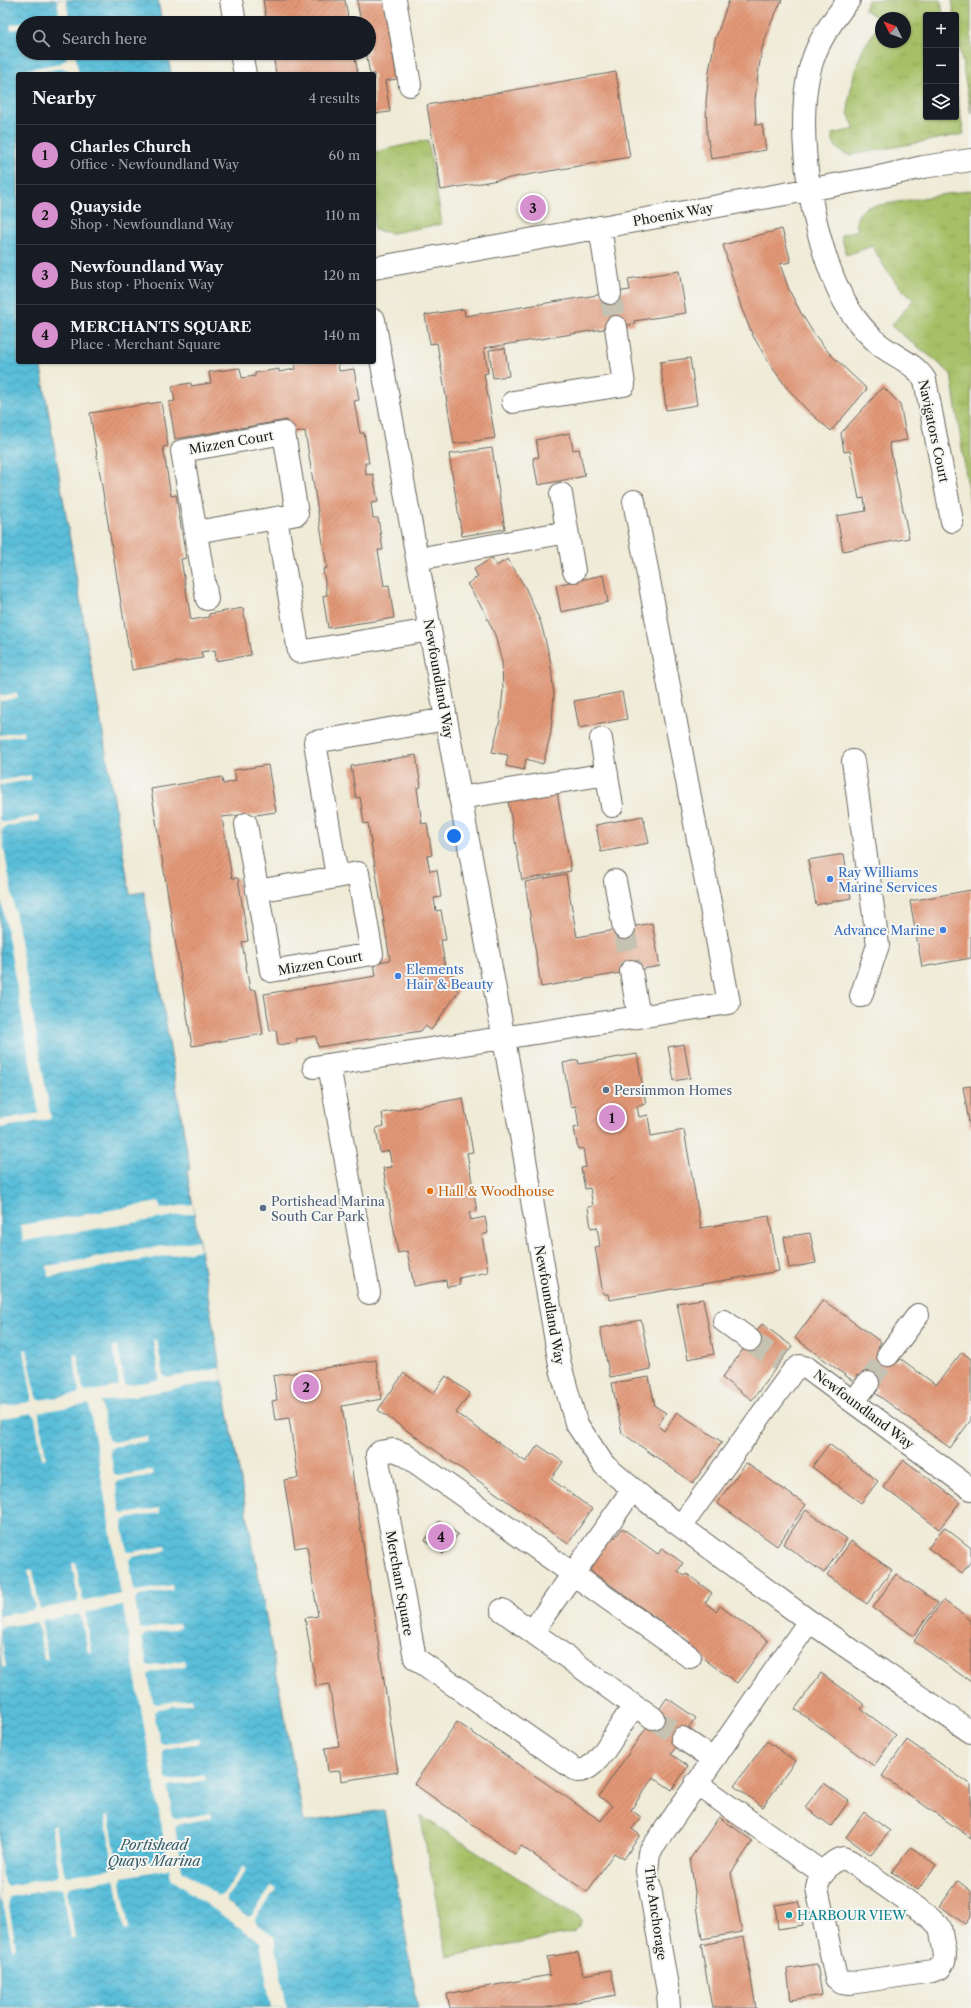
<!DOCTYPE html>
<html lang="en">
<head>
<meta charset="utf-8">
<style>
  :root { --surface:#171b24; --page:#20242c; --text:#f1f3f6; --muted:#9ea1a6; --line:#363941; --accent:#d690ce }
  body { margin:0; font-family:"Libre Caslon Text",serif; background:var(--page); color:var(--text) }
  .controls { position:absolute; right:12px; top:12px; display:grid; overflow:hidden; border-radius:4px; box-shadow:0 1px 3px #0004 }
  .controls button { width:36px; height:36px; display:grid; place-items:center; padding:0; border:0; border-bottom:1px solid var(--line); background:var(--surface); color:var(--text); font:20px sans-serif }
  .compass { position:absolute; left:875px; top:12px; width:36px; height:36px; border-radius:50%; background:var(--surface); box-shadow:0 1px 3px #0004; rotate:312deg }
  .you { position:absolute; left:454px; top:836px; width:14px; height:14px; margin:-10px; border:3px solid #fff; border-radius:50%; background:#1a73e8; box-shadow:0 0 0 6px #1a73e833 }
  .badge { display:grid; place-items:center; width:26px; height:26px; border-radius:50%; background:var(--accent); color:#111; font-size:13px; font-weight:700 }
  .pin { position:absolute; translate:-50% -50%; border:2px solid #fff; box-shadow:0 1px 4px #0006 }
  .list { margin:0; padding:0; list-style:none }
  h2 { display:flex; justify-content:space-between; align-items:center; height:52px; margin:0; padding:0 16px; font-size:17px }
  h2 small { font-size:13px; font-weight:400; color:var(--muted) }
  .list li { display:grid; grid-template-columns:26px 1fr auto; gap:12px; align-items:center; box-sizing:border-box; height:60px; padding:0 16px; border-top:1px solid var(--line) }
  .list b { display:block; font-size:15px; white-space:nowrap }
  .list p { margin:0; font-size:13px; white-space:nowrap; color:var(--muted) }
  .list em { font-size:13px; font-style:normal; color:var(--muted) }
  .icon { flex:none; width:22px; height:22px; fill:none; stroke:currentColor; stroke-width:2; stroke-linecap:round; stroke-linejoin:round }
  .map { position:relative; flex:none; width:971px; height:2008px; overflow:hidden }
  .search { position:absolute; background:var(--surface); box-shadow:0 1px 3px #0004; left:16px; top:16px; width:360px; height:44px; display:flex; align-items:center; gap:10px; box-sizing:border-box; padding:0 14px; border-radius:22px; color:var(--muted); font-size:15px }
  .panel { position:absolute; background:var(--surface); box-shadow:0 1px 3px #0004; left:16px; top:72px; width:360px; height:292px; border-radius:4px }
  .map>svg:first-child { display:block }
</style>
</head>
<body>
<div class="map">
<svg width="971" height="2008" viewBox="0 0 971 2008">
  <defs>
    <pattern id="grass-tufts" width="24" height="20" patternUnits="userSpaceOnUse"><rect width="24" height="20" fill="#a5c066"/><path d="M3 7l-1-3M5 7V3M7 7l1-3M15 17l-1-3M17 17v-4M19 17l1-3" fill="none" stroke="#8da458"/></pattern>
    <pattern id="water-waves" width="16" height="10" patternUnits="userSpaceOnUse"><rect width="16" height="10" fill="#5abed9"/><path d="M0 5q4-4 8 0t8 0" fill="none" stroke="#4a9aaf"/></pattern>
    <pattern id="building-hatch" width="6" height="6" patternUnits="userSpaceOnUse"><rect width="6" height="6" fill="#e29877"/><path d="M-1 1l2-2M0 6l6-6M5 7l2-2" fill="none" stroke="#c18266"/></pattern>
  </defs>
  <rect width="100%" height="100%" fill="#f6f6f2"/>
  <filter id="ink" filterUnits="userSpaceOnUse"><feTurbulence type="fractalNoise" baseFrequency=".025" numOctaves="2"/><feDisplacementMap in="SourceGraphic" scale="8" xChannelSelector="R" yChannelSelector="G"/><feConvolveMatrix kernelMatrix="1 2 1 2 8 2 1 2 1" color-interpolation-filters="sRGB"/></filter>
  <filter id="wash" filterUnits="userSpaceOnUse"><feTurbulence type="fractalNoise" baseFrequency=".012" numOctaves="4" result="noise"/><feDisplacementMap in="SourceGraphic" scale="16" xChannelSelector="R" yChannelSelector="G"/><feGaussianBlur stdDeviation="0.9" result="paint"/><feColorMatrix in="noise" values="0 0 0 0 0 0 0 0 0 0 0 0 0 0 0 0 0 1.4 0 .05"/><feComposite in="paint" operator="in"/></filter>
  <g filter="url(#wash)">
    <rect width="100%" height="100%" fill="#efebd7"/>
    <path fill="url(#grass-tufts)" stroke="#606e41" fill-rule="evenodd" d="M868 0H941L943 15H926V117H956V93L964 134 852 155C839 154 833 146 832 134L855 129 848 113 849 99 854 74 863 48 880 24 879 19 864 9ZM881 18H905V42H881Z
      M952 0H971V113C964 75 958 36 952 0Z
      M428 140 442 224 392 233 374 230V152Z
      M971 190V509L951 374 935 360 891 326 913 300C892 280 886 272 873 246L846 255 841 235 858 230C854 219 858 213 867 207Z
      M420 1815 580 1918C583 1925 578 1928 573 1933L447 1957Z"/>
    <path fill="url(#water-waves)" stroke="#3b6d7a" d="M0 0H158L162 23H23V53H168L171 74H18V362H40L130 894 144 892 190 1169 187 1171 220 1368 304 1822 384 1810 418 2008H0Z"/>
    <path fill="#efebd7" d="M57 0H66L70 23H23V28L11 30 10 25 53 17 59 12Z
      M66 53H75L79 74H70L69 71 62 68 30 74H19L18 71 61 63 67 58Z
      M17 693 18 698 0 701V696Z
      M23 731 24 735 0 739V735Z
      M31 775V780L0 785V781Z
      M38 816 39 821 6 826 1 831 51 1119 0 1128V1120L39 1113 2 903H0V894H2L0 883V820L5 822Z
      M159 1202 161 1209 193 1204 194 1213 23 1241 21 1225Z
      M198 1240 200 1250 48 1277 47 1266Z
      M157 1339 163 1375 166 1378 220 1368 223 1380 101 1402 108 1440 113 1442 147 1436V1441L113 1447 110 1450 114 1474 118 1476 152 1470 153 1475 119 1481 116 1484 120 1512 125 1514 159 1508 160 1513 126 1519 122 1522 127 1550 132 1552 165 1546 166 1551 132 1557 129 1560 134 1590 138 1591 172 1585 173 1590 139 1596 135 1600 140 1628 145 1629 179 1623 180 1628 146 1634 142 1637 147 1665 151 1666 185 1660 186 1666 152 1672 148 1675 153 1702 158 1704 192 1698V1703L159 1709 154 1712 160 1742 164 1744 198 1738 199 1743 165 1749 162 1752 166 1779 171 1781 205 1775 206 1780 172 1786 168 1789 173 1818 177 1819 211 1813 212 1818 178 1824 175 1827 182 1870 219 1896 223 1895 243 1866 247 1869 227 1897V1902L248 1917 252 1915 272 1886 276 1889 256 1917 255 1922 274 1936 287 2008H271L260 1942 171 1879 169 1869 122 1877 121 1882 129 1929 124 1930 116 1882 113 1879 69 1887 67 1891 75 1938 71 1939 63 1891 60 1888 9 1897 8 1901 16 1948 12 1949 3 1902 0 1899V1858L4 1883 7 1886 57 1877 59 1873 51 1826 55 1825 64 1872 66 1876 111 1868 113 1864 105 1817 109 1815 117 1863 120 1866 167 1858 123 1606 87 1612 86 1616 92 1652H88L81 1617 79 1614 43 1620 42 1624 48 1660H44L38 1625 36 1622 1 1627 0 1631V1616L33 1610 35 1606 28 1571 33 1570 39 1606 41 1609 77 1602 78 1599 72 1563H76L82 1598 85 1601 121 1594 89 1404 40 1412 39 1416 46 1458 42 1459 35 1417 32 1413 0 1419V1407L30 1402 32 1398 24 1350 27 1349 36 1397 39 1400 78 1394 79 1390 73 1354 77 1353 83 1389 86 1392 118 1386 119 1382 113 1347 117 1346 125 1385 158 1380 159 1376 153 1340Z
      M0 1632 6 1667H2Z"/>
    <g id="blocks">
      <path fill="url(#building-hatch)" d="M263 0H345L349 23H267Z
        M357 0H384L397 79 385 81 390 112 374 114V74H370L366 53H369V23H361Z
        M729 0H782L770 25 762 49 758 74 755 100 756 125 762 124 766 150 711 159 707 133 706 102 709 71 715 40Z
        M273 53H354L358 74H276Z
        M616 72 630 157 441 190 427 105Z
        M782 229 791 262 780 264 789 290 801 313 814 334 830 354 867 389 831 431 808 411 787 388 769 363 753 336 741 307 723 245Z
        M679 271 686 313 634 321 635 324 616 327 484 348 488 373 484 374 495 438 454 444 437 343 430 344 425 315 464 309 465 316 610 293 630 290 628 279Z
        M505 348 509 376 493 378 489 350Z
        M690 358 697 405 666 410 660 362Z
        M294 362H338L339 371 354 369 359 400 354 401 360 433H364L369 463H365L366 475 373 474 378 502 371 503 373 518H378L383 550H378L384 586 389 585 394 618 328 628 323 596 327 595 323 569 327 568 305 431 289 434 287 420 175 439 169 402 175 401 172 386 191 383V386L211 383 209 372 240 368 242 378 255 376V373L279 369V372L295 369Z
        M883 387 900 404 907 440 889 443 909 538 843 551 837 516 866 511 864 498 859 499 850 451 844 452 841 433Z
        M161 402 168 446 163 447 171 496 176 495 186 558 181 559 191 620 209 617V614L243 608 251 655 216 661 215 650 201 652 203 658 132 670 90 413Z
        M570 433 573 450 579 449 585 476 538 485 533 458 539 457 536 440Z
        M492 448 505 529 462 536 449 454Z
        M492 558 496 566 508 559 526 589 541 623 550 659 554 695 551 732 543 764 526 759 524 770 506 766 508 755 492 752 500 720 503 691 502 662 495 635 483 609 467 584 478 577 474 569Z
        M603 575 608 602 561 612 556 585Z
        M622 692 627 719 579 728 574 701Z
        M416 755 421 787 417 788 422 824 427 823 432 855 427 856 430 871 437 870 441 897 434 898 436 911 441 910 446 940H441L446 973 451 972 453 987 459 991 431 1030 425 1026 421 1031 318 1047 316 1036 296 1039 297 1042 278 1045 276 1030 270 1031 264 994 376 976 374 963 390 960 368 823 364 824 360 797 356 798 351 766Z
        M268 765 276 812 242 817 241 815 222 817 232 878H238L248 941 242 942 250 990H256L263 1034 192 1046 151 789 222 777 223 784 236 781 234 770Z
        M557 792 571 871 522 880 508 801Z
        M643 816 649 843 601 852 596 825Z
        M844 854 851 898 816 905 808 860Z
        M566 874 577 937 652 923 660 966 541 987 525 882Z
        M971 890V958L922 967 910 901Z
        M684 1044 690 1078 674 1081 668 1047Z
        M637 1054 646 1104 637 1106 639 1117 648 1115 651 1136 684 1130 701 1228 769 1216 779 1271 609 1300 608 1294H603L595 1247 600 1246 597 1227 591 1228 588 1207 593 1206 590 1188 585 1189 581 1168 586 1167 583 1148 578 1149 574 1128 579 1127 576 1106 571 1107 563 1063 578 1060 579 1064Z
        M971 1086V1128H970L963 1087Z
        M463 1098 473 1152 467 1153 477 1211 469 1212 471 1220 485 1217 488 1233 482 1235 488 1272 459 1278 460 1285 447 1287 446 1280 414 1286 407 1251 398 1253 383 1168 392 1167 389 1151 380 1153 376 1128 384 1126 382 1113Z
        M810 1233 816 1263 789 1268 784 1237Z
        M703 1299 714 1354 688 1359 677 1303Z
        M823 1300 881 1342 878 1347 898 1362 901 1359 936 1385 962 1352 971 1359V1420L950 1448 875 1393 878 1390 857 1375 853 1381 795 1338Z
        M641 1320 651 1369 610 1377 600 1328Z
        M762 1324 792 1346 752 1400 722 1378Z
        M376 1360 382 1399 342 1406 398 1772 341 1781 340 1771 328 1772 325 1748 339 1746 329 1684 316 1686 305 1618 318 1616 307 1546 295 1548 284 1480 298 1478 289 1418 275 1420 272 1401 277 1400 273 1376Z
        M404 1373 433 1394 446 1376 470 1393 456 1413 526 1462 538 1445 563 1462 551 1479 592 1509 568 1544 378 1410Z
        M649 1377 655 1406 666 1413 658 1426 664 1431 677 1412 722 1442 693 1483 622 1433 612 1383Z
        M829 1444 878 1481 861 1503 812 1467Z
        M904 1460 960 1502 939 1529 883 1487Z
        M746 1463 806 1505 777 1546 717 1503Z
        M806 1510 847 1539 824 1573 783 1544Z
        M439 1521 458 1534 443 1554 425 1540Z
        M944 1527 971 1548V1561L962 1573 928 1548Z
        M622 1528 658 1554 662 1548 683 1563 678 1571 685 1576 687 1574 712 1593 705 1603 716 1611 720 1606 768 1641 737 1683 689 1648 692 1644 587 1568 612 1535 615 1538Z
        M851 1541 892 1570 867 1604 827 1575Z
        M896 1574 938 1603 914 1636 873 1608Z
        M943 1600 971 1620V1682L914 1641Z
        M821 1673 865 1705 861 1709 896 1735 874 1766 795 1709Z
        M667 1698 696 1718 671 1754 688 1766 672 1790 653 1777 631 1810 641 1817 632 1829 640 1835 624 1859 614 1853 587 1892 521 1846 515 1854 414 1784 457 1722 601 1821 612 1806 599 1796Z
        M907 1740 971 1785V1838L882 1776Z
        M767 1741 795 1761 763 1807 734 1786Z
        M824 1783 849 1801 831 1826 805 1807Z
        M864 1812 890 1831 871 1855 846 1837Z
        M719 1817 753 1841 731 1873 742 1932 702 1939 690 1859Z
        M911 1847 936 1865 918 1890 892 1872Z
        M958 1881 971 1891V1916L965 1924 940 1906Z
        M799 1901 803 1925 778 1929 775 1905Z
        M744 1937 756 2008H712L701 1945Z
        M578 1952 583 1975 611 1970 616 1995 544 2008H450L447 1994 550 1975 547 1957Z
        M817 1964 822 1995 791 2000 787 1969Z"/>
    </g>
  </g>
  <g filter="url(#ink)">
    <use href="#blocks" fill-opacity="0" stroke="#66645d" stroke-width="1"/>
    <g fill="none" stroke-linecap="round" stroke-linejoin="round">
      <path stroke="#c5c2b2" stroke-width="22" stroke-dasharray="22 11" stroke-linecap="butt" d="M610 293 616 327
        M624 928 631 971
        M750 1340 780 1361
        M868 1383 888 1355
        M653 1718 682 1738"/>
      <defs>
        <path id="minor" d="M231 0 235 23
          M395 0 410 85
          M849 0C835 17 820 37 813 59 790 123 814 264 855 318 862 328 871 337 880 345 894 356 916 364 925 380L952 521
          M241 53 245 74
          M600 227 610 293
          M374 268 879 177 923 167 971 160
          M374 320 516 1106 560 1365 576 1423 604 1465 648 1502 809 1621 971 1732
          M513 402 624 385 616 327
          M561 494 574 571
          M196 532 276 518 299 652 430 630
          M417 559 567 532
          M207 599 182 451 284 433 297 514 276 518
          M601 739 612 806
          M853 761 878 945 861 996
          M460 798 607 774
          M246 824 271 971 372 954 358 873 337 877
          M615 881 624 928
          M257 891 337 877 315 742 446 719
          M631 971 639 1017
          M329 1065 369 1293
          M314 1067 729 1003 634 501
          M724 1321 750 1340
          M888 1355 918 1315
          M853 1402 868 1383
          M681 1526 793 1371 800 1366 807 1368 971 1489
          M502 1610 637 1708
          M532 1632 633 1489
          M653 1718 642 1710 633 1709C617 1724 600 1772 577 1771L415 1658 377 1455 380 1452 394 1450 404 1454 690 1657
          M682 1738 713 1759
          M696 1783 824 1874
          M843 1858 850 1861 931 1918 940 1927 945 1955 944 1962 940 1968 932 1971 851 1983 842 1982 836 1978 817 1888C819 1876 831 1860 843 1858Z
          M669 2008 668 1992 647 1871 649 1853 809 1621"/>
      </defs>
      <use href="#minor" stroke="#66645d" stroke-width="24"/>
      <use href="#minor" stroke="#fff" stroke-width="22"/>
    </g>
  </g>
  <g fill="#3f7fe0" stroke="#f6f6f2" stroke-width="1.5">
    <circle cx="830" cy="879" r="4"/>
    <circle cx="943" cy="930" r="4"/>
    <circle cx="398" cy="976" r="4"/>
  </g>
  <g fill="#5c6f8a" stroke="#f6f6f2" stroke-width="1.5">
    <circle cx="606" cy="1090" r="4"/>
    <circle cx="263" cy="1208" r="4"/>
  </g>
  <circle fill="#e8710a" stroke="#f6f6f2" stroke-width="1.5" cx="430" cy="1191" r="4"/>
  <circle fill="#0f9aa8" stroke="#f6f6f2" stroke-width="1.5" cx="789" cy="1915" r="4"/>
  <g text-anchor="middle" stroke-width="4" stroke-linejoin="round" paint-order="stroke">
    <g font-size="13" fill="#1c1c1c" stroke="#f6f6f2">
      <text transform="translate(673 214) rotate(-10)" y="5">Phoenix Way</text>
      <text transform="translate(934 431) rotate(78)" y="5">Navigators Court</text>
      <text transform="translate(231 442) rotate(-10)" y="5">Mizzen Court</text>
      <text transform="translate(439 679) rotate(80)" y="5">Newfoundland Way</text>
      <text transform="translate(320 963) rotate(-10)" y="5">Mizzen Court</text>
      <text transform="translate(550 1305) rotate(80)" y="5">Newfoundland Way</text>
      <text transform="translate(864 1409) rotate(37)" y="5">Newfoundland Way</text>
      <text transform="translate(400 1583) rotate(80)" y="5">Merchant Square</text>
      <text transform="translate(656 1913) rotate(82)" y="5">The Anchorage</text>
    </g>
    <g font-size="13" fill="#366cbe" stroke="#f6f6f2" text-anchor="start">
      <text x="838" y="877">Ray Williams<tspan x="838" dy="15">Marine Services</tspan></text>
      <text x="935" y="935" text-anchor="end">Advance Marine</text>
      <text x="406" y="974">Elements<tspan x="406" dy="15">Hair &amp; Beauty</tspan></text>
    </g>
    <g font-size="13" fill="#4e5e75" stroke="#f6f6f2" text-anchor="start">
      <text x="614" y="1095">Persimmon Homes</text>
      <text x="271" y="1206">Portishead Marina<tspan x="271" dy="15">South Car Park</tspan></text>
    </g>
    <g font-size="13" fill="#c56008" stroke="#f6f6f2" text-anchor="start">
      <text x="438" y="1196">Hall &amp; Woodhouse</text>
    </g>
    <g font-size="13" fill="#0d838f" stroke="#f6f6f2" text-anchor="start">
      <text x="797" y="1920">HARBOUR VIEW</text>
    </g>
    <g font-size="14" font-style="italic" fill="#355d68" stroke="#f6f6f2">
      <text x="154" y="1850">Portishead<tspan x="154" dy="16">Quays Marina</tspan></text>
    </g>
  </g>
</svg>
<div class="controls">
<button>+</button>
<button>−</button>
<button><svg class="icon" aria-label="layers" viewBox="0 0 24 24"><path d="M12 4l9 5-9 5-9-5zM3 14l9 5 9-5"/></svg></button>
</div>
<svg class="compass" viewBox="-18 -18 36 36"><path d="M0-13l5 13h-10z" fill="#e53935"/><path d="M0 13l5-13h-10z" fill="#9ea1a6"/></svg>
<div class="you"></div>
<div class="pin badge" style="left:612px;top:1118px">1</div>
<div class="pin badge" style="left:306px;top:1387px">2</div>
<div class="pin badge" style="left:533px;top:208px">3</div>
<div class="pin badge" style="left:441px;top:1537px">4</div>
<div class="search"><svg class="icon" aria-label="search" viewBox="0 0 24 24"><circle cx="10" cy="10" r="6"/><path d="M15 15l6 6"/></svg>Search here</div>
<section class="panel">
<h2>Nearby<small>4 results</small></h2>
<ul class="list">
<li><span class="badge">1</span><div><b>Charles Church</b><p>Office · Newfoundland Way</p></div><em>60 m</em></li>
<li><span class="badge">2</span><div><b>Quayside</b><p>Shop · Newfoundland Way</p></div><em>110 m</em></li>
<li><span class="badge">3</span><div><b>Newfoundland Way</b><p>Bus stop · Phoenix Way</p></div><em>120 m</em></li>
<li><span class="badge">4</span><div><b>MERCHANTS SQUARE</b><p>Place · Merchant Square</p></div><em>140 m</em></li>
</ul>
</section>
</div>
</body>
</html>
